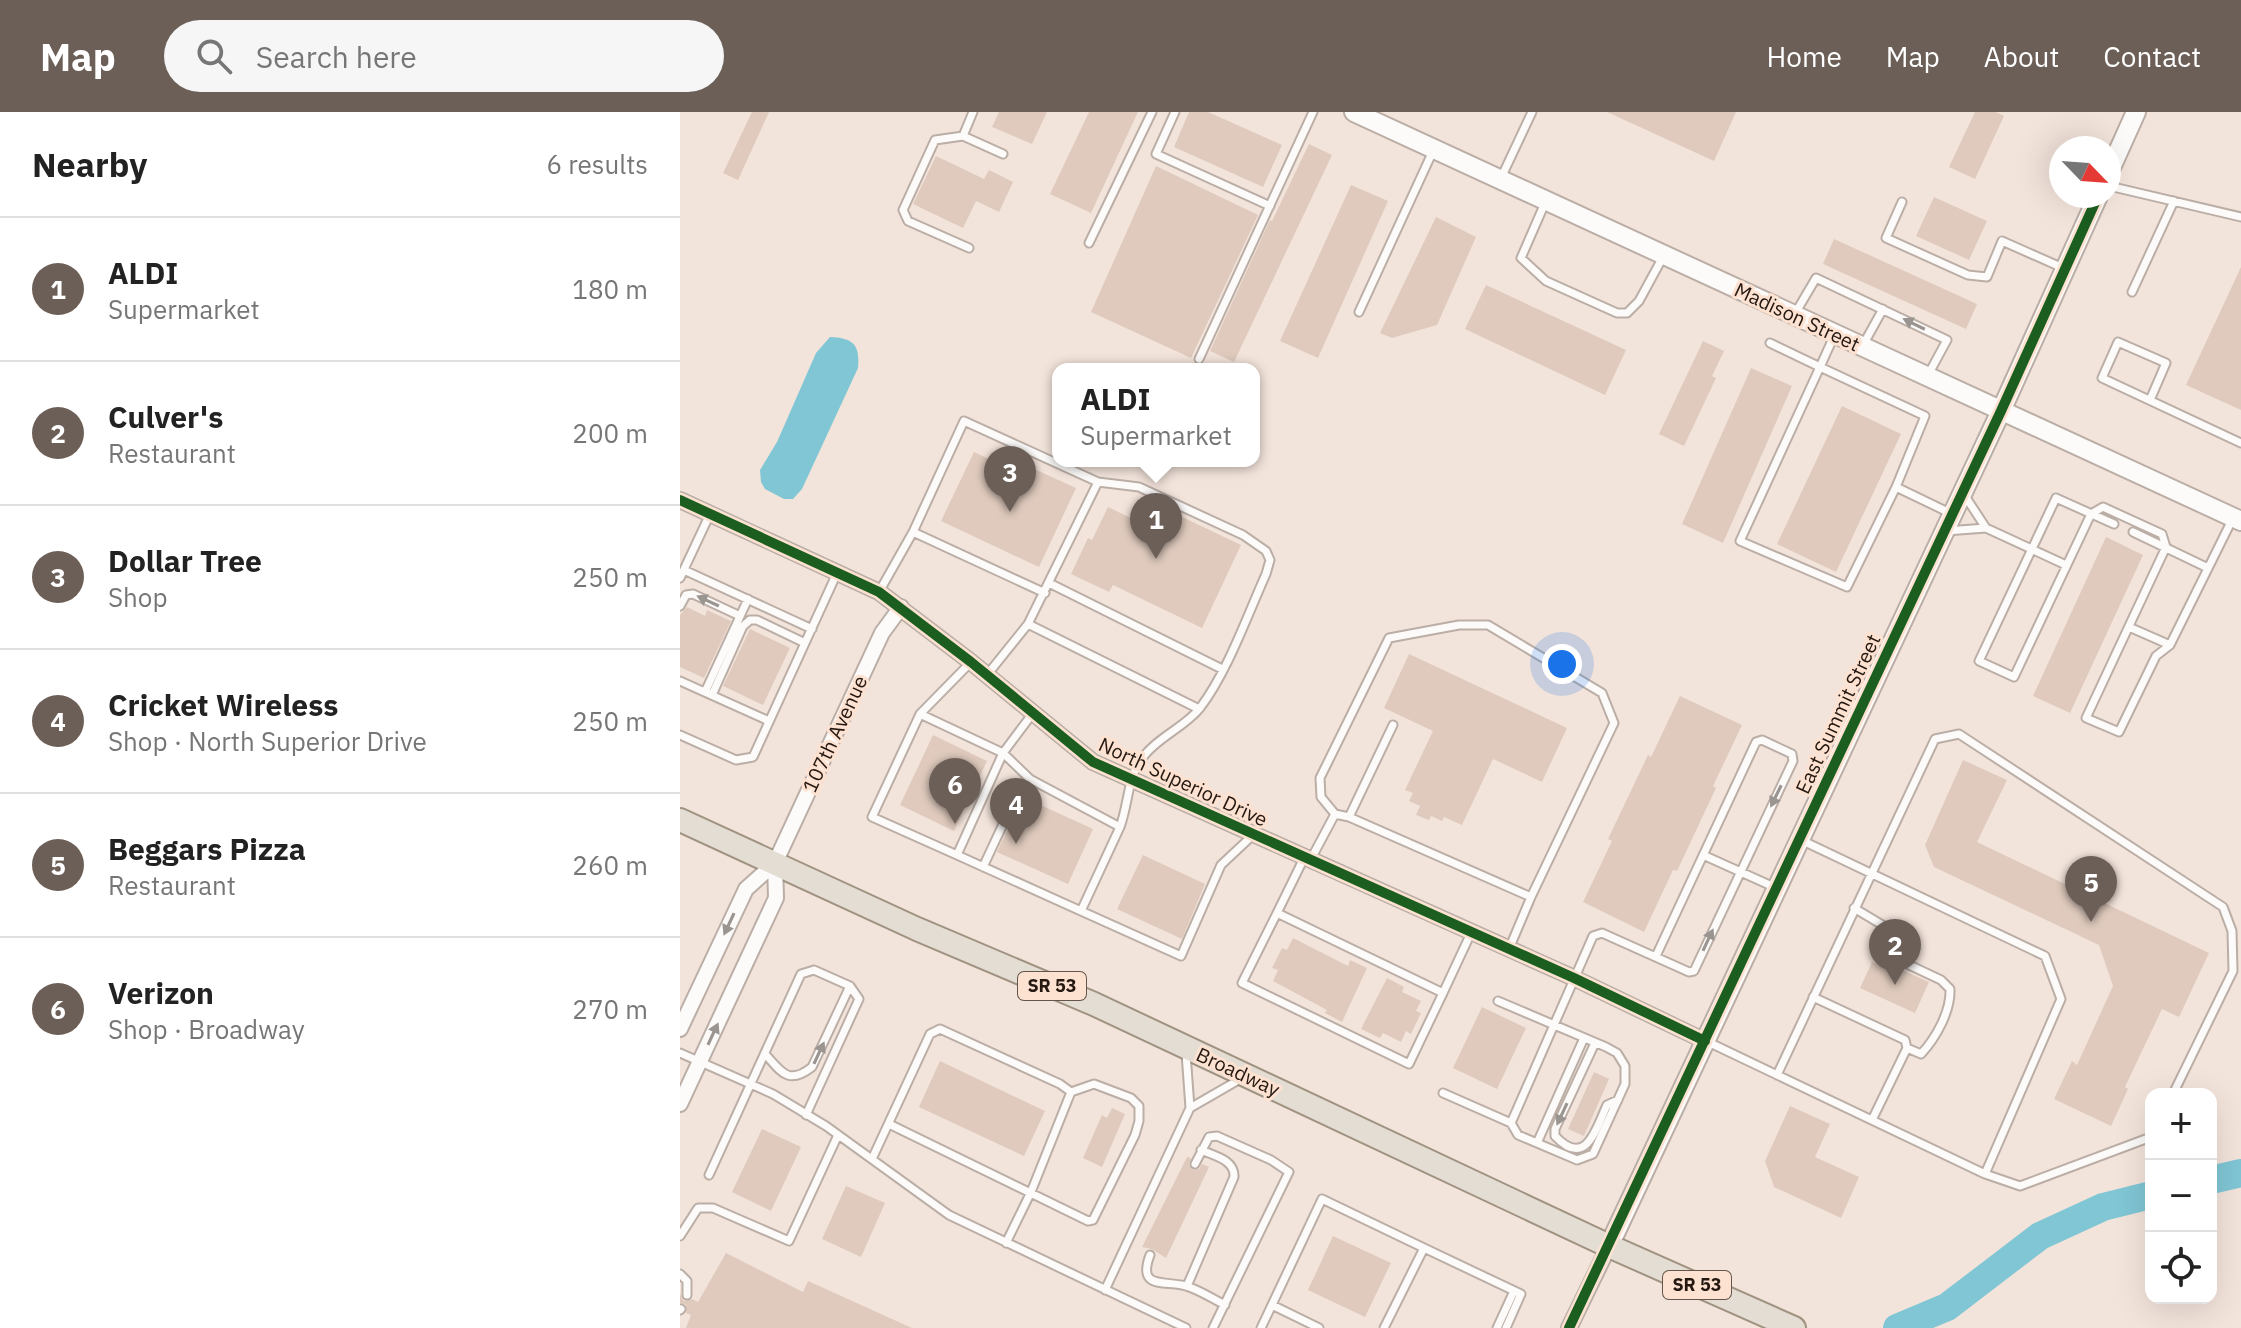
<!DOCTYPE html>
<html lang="en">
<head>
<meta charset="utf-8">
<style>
  :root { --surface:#fff; --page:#f6f6f6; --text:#222; --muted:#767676; --line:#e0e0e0; --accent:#6c5f58 }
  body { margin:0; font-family:"IBM Plex Sans",sans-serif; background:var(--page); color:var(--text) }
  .controls { position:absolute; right:24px; bottom:24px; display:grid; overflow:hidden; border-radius:16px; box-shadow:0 8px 32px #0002 }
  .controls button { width:72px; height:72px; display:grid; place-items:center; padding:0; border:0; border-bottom:2px solid var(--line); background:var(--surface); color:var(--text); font:40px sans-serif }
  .compass { position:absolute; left:1369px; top:24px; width:72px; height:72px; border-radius:50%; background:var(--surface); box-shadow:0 8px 32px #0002; rotate:115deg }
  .you { position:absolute; left:882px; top:552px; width:28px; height:28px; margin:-20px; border:6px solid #fff; border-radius:50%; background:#1a73e8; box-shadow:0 0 0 12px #1a73e833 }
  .badge { display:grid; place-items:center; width:52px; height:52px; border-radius:50%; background:var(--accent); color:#fff; font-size:26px; font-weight:700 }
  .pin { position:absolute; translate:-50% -66px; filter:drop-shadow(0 2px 4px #0008) }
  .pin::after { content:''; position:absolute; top:42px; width:28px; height:24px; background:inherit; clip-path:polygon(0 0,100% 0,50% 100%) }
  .popup { position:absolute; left:372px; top:251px; width:208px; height:104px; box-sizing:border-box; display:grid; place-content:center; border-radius:16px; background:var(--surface); filter:drop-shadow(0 2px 6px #0005); font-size:26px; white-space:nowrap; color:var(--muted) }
  .popup b { font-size:30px; color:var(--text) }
  .popup::after { content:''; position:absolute; left:50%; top:100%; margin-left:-16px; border:16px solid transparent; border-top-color:var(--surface) }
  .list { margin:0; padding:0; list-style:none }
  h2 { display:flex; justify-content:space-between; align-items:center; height:104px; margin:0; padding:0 32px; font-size:34px }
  h2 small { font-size:26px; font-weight:400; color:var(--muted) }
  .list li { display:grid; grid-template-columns:52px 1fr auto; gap:24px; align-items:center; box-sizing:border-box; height:144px; padding:0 32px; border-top:2px solid var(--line) }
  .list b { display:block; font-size:30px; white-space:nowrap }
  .list p { margin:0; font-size:26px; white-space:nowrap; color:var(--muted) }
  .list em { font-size:26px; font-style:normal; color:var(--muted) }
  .icon { flex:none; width:44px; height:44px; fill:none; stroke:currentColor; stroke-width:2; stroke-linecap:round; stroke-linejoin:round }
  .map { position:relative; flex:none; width:1561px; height:1216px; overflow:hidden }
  header { display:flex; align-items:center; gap:48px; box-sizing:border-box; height:112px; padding:0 40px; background:var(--accent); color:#fff }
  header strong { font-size:38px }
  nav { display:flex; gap:44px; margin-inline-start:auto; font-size:28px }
  .search { width:560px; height:72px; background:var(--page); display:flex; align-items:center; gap:20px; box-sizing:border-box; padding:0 28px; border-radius:44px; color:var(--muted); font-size:30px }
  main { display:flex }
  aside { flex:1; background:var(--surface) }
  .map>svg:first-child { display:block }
</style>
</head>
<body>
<header>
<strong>Map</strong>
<div class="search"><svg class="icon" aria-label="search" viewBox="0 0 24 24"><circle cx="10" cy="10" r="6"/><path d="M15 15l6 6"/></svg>Search here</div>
<nav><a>Home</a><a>Map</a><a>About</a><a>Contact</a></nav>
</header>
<main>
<aside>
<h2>Nearby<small>6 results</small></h2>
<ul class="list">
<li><span class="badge">1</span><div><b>ALDI</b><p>Supermarket</p></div><em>180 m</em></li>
<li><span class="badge">2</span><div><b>Culver's</b><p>Restaurant</p></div><em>200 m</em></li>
<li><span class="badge">3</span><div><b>Dollar Tree</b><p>Shop</p></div><em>250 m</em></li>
<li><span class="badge">4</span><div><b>Cricket Wireless</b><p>Shop · North Superior Drive</p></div><em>250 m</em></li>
<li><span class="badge">5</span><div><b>Beggars Pizza</b><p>Restaurant</p></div><em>260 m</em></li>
<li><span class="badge">6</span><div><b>Verizon</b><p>Shop · Broadway</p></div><em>270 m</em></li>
</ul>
</aside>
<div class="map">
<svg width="1561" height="1216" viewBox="0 0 1561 1216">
  <rect width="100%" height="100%" fill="#f3e4db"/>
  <path fill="#80c6d5" d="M150 225C174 226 180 233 178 256L122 377 113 387H104L85 377 81 370 80 358 97 330 136 241Z"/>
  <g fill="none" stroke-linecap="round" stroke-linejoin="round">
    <path stroke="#80c6d5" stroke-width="28" d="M1531 1068 1561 1061
      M1217 1216 1267 1195 1360 1124 1423 1095 1471 1083"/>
  </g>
  <path fill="#dfcabd" d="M72 0H89L58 68 43 61Z
    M319 0H367L352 32 312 15Z
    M409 0H458L411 101 370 82Z
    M509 0H528L602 33 583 75 494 35Z
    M927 0H1056L1034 49Z
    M1295 0H1316L1324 4 1295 67 1269 55Z
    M629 32 652 43 554 250 530 239 590 108 592 109Z
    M256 44 304 67 309 58 333 70 319 100 296 89 283 116 233 92Z
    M476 54 578 103 511 246 411 200Z
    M671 73 708 89 638 246 600 229Z
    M1254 85 1307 109 1289 148 1236 124Z
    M756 105 796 125 757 213 712 226 700 221Z
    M1154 127 1297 192 1286 217 1143 152Z
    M1561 155V298L1506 273Z
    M806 173 946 238 925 283 785 217Z
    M1023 229 1044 239 1032 264 1036 266 1004 334 979 322Z
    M1071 256 1112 274 1043 431 1002 412Z
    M1162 294 1221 322 1156 460 1097 432Z
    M294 340 334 359 339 350 396 376 359 455 261 409Z
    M428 395 488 424 498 403 561 433 522 516 433 473 429 480 391 462 408 426 412 428Z
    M1426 425 1463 443 1390 601 1353 584Z
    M7 495 25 504 27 498 51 509 24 566 0 555V503Z
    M70 517 110 536 83 593 43 574Z
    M729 542 887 616 862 670 813 647 782 713 764 705 762 709 751 704 749 708 736 703 740 694 729 689 733 681 725 678 753 619 704 596Z
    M1000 584 1062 613 1033 674 1036 676 997 759 993 758 964 820 903 790 932 729 928 727 968 643 971 645Z
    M253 623 307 649 274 719 220 693Z
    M1283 648 1327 668 1297 730 1529 841 1499 905 1482 897 1445 975 1448 977 1431 1014 1374 987 1392 949 1397 953 1433 874 1419 833 1254 755 1245 733Z
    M343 685 413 717 388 772 317 740Z
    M463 743 525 772 502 827 437 797Z
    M613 826 668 854 670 848 687 856 662 910 645 901 647 898 593 869 598 858 592 856 602 836 607 838Z
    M1192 850 1219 863 1222 858 1249 870 1235 901 1180 876Z
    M707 866 724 875 722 880 741 889 736 899 741 901 731 922 726 919 721 930 703 921 700 926 681 917Z
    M802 895 846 916 817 977 773 956Z
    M260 949 365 999 344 1044 239 995Z
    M914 960 929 967 904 1024 888 1017Z
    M1110 994 1150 1012 1135 1045 1179 1065 1161 1106 1094 1075 1085 1049Z
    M432 996 445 1002 422 1055 403 1046 422 1003 427 1006Z
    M82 1017 121 1035 91 1099 52 1080Z
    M507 1045 511 1046 509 1053 513 1058 519 1057 522 1052 529 1055 486 1146 472 1137 462 1135Z
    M166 1074 205 1091 181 1145 142 1127Z
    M653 1124 711 1151 685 1205 628 1178Z
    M46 1141 123 1180 128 1169 232 1216H6L11 1203 6 1201V1193L0 1191V1182L4 1189 12 1187 18 1190Z"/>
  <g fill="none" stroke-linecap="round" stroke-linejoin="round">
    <defs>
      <path id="service" d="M495 0 476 42 590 94
        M283 24 323 42
        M821 66 852 0
        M1429 74 1561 105
        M1222 90 1206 126 1288 163 1307 165 1322 129 1383 156
        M865 91 841 146 866 169 937 201H947L959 189 984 143
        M409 131 472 0
        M289 136 228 109 223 98 255 28 283 24 293 0
        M1452 180 1494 89
        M679 200 753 39
        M1116 200 1136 166 1267 228 1248 263
        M1154 224 1140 255 1245 304 1216 375 1272 402
        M1090 231 1140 255 1060 429 1167 475 1216 375
        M1183 233 1203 197
        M519 247 633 0
        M1470 288 1486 251 1438 230 1422 266 1561 331
        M1285 384 1306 416
        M1434 412 1376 386 1299 549 1334 565 1411 402 1423 395 1482 422 1486 435 1406 606 1439 620 1476 544 1490 533 1552 408
        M1266 419 1306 416 1386 453
        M233 420 365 481
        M1453 420 1528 456
        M4 458 132 517
        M0 466 30 402
        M369 471 542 557
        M199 480 233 420 284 309 418 370 459 375 563 423 586 439 590 448 586 462C567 504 548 559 520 596 505 615 478 625 463 645 447 665 449 691 440 715
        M0 494 6 483 13 482 60 504
        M348 512 519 597
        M1449 515 1490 533
        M291 550 240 602 192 705 277 743 323 641 353 601
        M307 563 348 512 418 370
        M0 569 89 609
        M25 580 68 487
        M32 583 63 514 70 508H77L125 531
        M240 602 323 641 350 667 440 715 401 799 277 743
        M0 623 56 648 73 645 157 461
        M655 702 669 705 851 785
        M669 705 713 613
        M1023 743 1094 775
        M624 746 597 801 763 881 791 821
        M631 747 655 702 641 685 640 666 709 526 779 513H808L922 581 934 611 851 785 829 837
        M303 755 339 678 350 667
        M1174 796 1204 814 1217 842 1223 850 1261 868 1270 877C1271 899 1256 926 1241 942L1227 936
        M401 799 501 844 541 753 573 723
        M597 801 562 871 729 952 763 881
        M1133 885 1225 928 1227 936 1192 1008
        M818 889 926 935 937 941 945 954V972L913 1042 897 1048 838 1023 831 1011 913 824 922 821 1009 860 1014 859 1113 649 1112 642 1082 628 1076 630 976 844
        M1026 929 1305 1062 1381 887 1365 844 1121 728
        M915 931 875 1017V1024C906 1057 916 1017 927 993L938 988
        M0 941 93 982 146 1014 269 1103 506 1216
        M506 941 510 996 562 966
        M86 943C102 961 109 973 132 955L170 874
        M1097 963 1255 627 1279 622 1543 795 1552 819 1553 859 1493 982
        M763 981 831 1011
        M857 1031 904 926
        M192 1047 250 922 260 917 380 972 391 980 414 972 451 986 459 994V1009L455 1023 413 1108 408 1109 209 1012
        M515 1052 529 1025 537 1024 591 1048 609 1060 533 1216
        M1305 1062 1340 1074 1471 1025
        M29 1063 121 862 134 858 170 874 179 887 126 1003
        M0 1124 18 1096H33L109 1129 158 1023
        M326 1131 351 1080 391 980
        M744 1136 841 1182 826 1216
        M470 1143C456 1180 488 1167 509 1175 521 1179 533 1187 545 1193
        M0 1162 7 1169V1183
        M507 1174 554 1065C555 1048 535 1044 521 1038
        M425 1178 510 996
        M592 1193 639 1216
        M0 1198 1 1197
        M581 1216 642 1087 744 1136 704 1216
        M817 1216 834 1179"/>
      <path id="minor" d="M0 388 199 480 291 550 413 650 894 866 1025 929
        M0 917 66 777 95 751 202 521 221 495
        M0 992 96 786 95 751
        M889 1216 929 1134"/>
      <path id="tertiary" d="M674 0 1561 409
        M1429 60 1456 0
        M929 1134 1321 299 1418 84"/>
      <path id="primary" d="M0 708 237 817 414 892 929 1134 1114 1216"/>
    </defs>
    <use href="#service" stroke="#baaea6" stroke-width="11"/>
    <use href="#minor" stroke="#baaea6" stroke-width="18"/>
    <use href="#tertiary" stroke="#baaea6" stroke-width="22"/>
    <use href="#primary" stroke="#a09281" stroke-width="26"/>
    <use href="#service" stroke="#fdfbfa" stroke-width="7"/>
    <use href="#minor" stroke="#fdfbfa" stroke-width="14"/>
    <use href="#tertiary" stroke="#fdfbfa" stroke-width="18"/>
    <use href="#primary" stroke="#e4ddd4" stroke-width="22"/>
    <defs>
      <path id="cycleway" d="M0 388 199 480 291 550 413 650 894 866 1025 929
        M889 1216 1321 299 1418 84"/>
    </defs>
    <use href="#cycleway" stroke="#fde2d1" stroke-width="15"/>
    <use href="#cycleway" stroke="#1b5e20" stroke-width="10"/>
  </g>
  <defs><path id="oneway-solid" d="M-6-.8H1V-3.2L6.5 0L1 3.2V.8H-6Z" transform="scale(2)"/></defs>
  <g fill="#9b9591">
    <use href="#oneway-solid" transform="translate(1234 212) rotate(-154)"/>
    <use href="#oneway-solid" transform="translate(28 489) rotate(-155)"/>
    <use href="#oneway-solid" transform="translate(1096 684) rotate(116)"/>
    <use href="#oneway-solid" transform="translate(49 812) rotate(115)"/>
    <use href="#oneway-solid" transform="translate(1028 828) rotate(-65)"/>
    <use href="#oneway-solid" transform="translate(33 922) rotate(-65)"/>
    <use href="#oneway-solid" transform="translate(139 941) rotate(-65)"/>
    <use href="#oneway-solid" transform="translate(882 1002) rotate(115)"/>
  </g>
  <g text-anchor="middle" stroke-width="6" stroke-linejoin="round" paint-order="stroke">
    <g fill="#fde2d1" stroke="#65554b" stroke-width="2">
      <rect x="338" y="860" width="68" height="28" rx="6"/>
      <rect x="983" y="1159" width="68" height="28" rx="6"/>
    </g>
    <g font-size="18" font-weight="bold" fill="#241811">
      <text x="372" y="880">SR 53</text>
      <text x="1017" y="1179">SR 53</text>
    </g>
    <g font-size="20" fill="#241811" stroke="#fde2d1">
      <text transform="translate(1117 205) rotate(25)" y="7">Madison Street</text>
      <text transform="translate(1158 602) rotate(-65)" y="7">East Summit Street</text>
      <text transform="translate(155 622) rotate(-65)" y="7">107th Avenue</text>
      <text transform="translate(503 670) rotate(25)" y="7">North Superior Drive</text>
      <text transform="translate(558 960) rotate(25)" y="7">Broadway</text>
    </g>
  </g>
</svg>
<div class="controls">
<button>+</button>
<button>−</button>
<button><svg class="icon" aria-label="locate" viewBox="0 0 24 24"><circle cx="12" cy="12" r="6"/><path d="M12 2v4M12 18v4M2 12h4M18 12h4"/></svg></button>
</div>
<svg class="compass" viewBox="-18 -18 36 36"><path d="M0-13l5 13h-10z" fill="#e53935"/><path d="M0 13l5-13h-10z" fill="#767676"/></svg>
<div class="you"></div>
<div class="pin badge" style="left:476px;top:447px">1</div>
<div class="popup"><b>ALDI</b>Supermarket</div>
<div class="pin badge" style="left:1215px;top:873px">2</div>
<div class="pin badge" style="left:330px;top:400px">3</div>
<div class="pin badge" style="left:336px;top:732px">4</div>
<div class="pin badge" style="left:1411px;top:810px">5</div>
<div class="pin badge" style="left:275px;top:712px">6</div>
</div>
</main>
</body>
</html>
